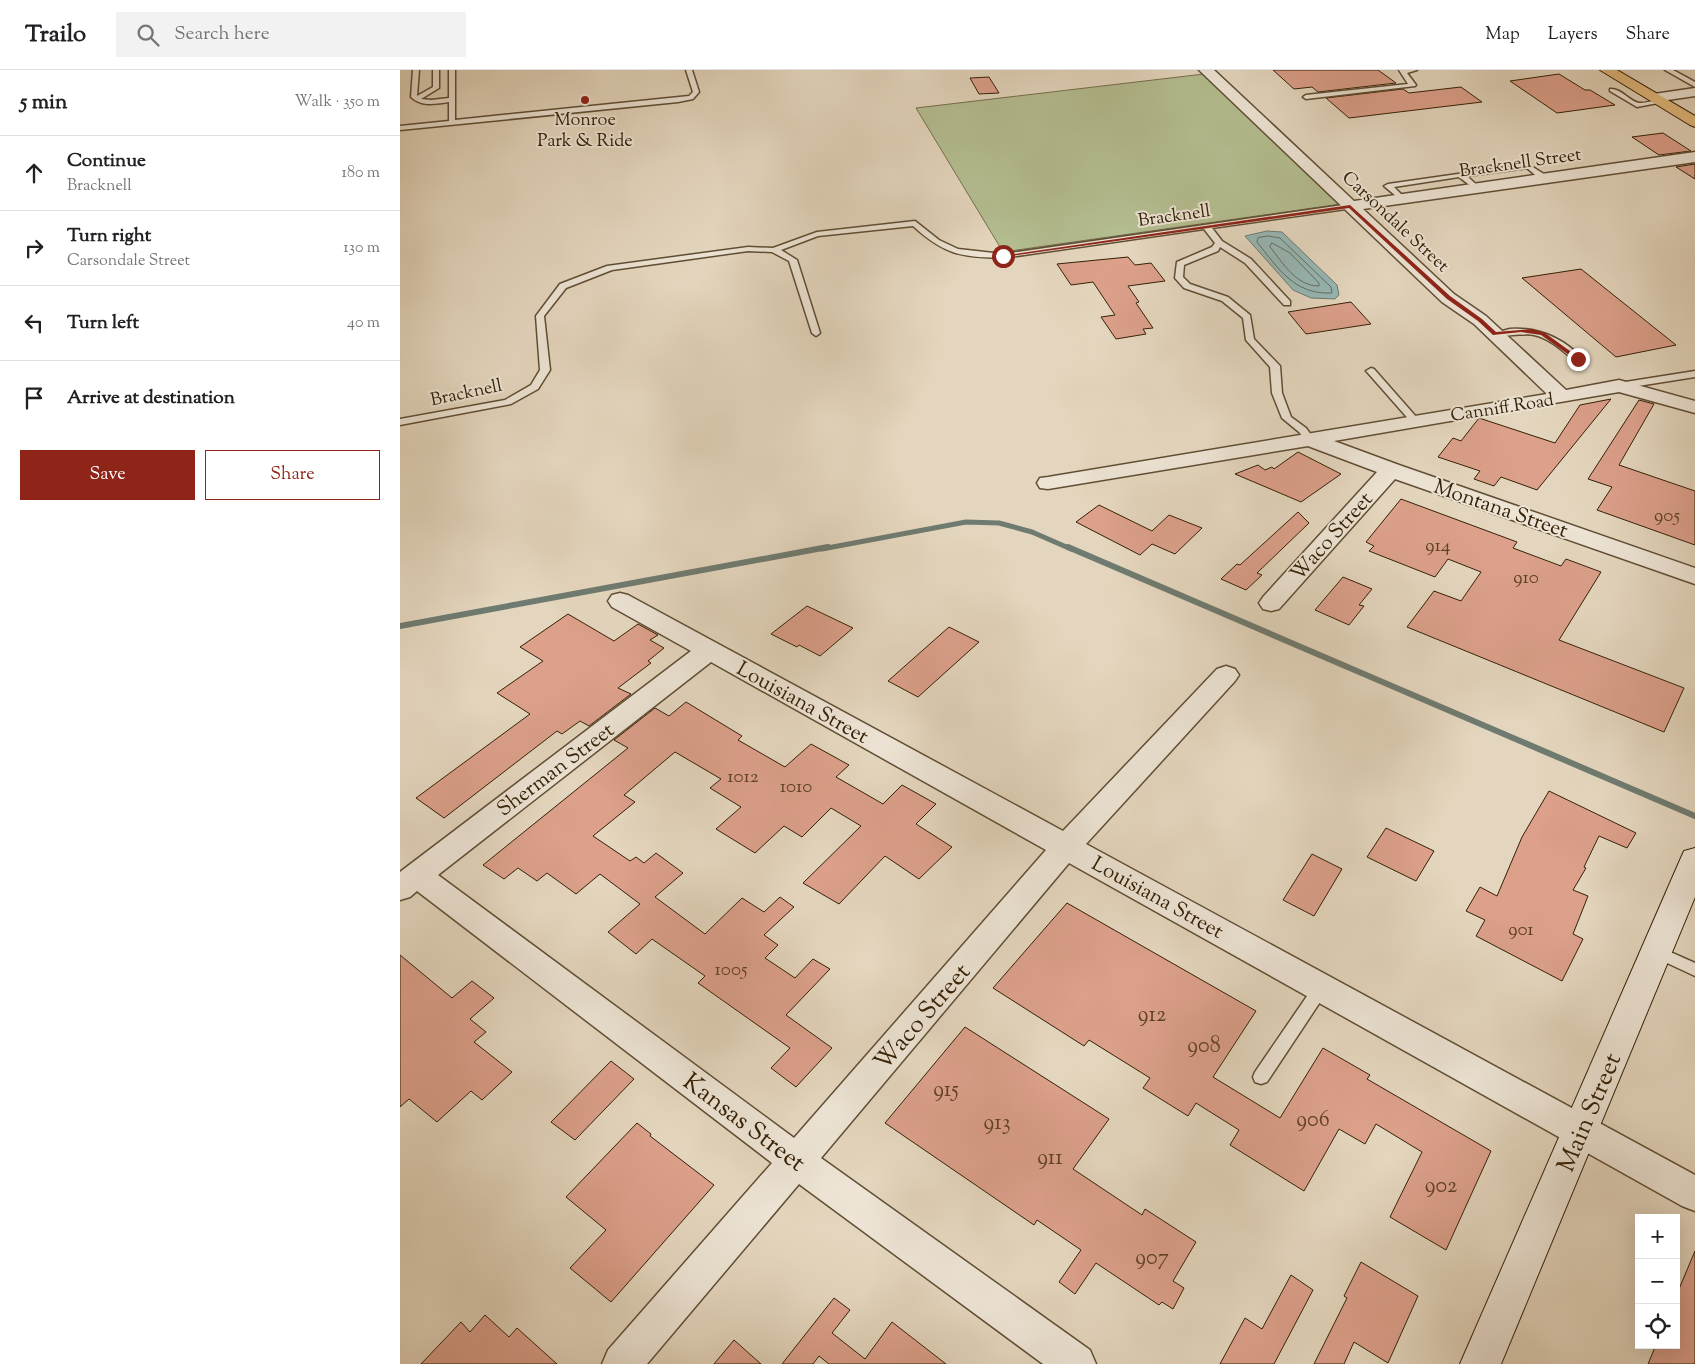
<!DOCTYPE html>
<html lang="en">
<head>
<meta charset="utf-8">
<style>
  :root { --surface:#fff; --page:#f2f2f2; --text:#202124; --muted:#757577; --line:#e0e0e0; --accent:#8f2418 }
  body { margin:0; font-family:"Sorts Mill Goudy",serif; background:var(--page); color:var(--text) }
  .controls { position:absolute; right:15px; bottom:15px; display:grid; overflow:hidden; border-radius:0px; box-shadow:0 5px 20px #0002 }
  .controls button { width:45px; height:45px; display:grid; place-items:center; padding:0; border:0; border-bottom:1px solid var(--line); background:var(--surface); color:var(--text); font:25px sans-serif }
  .stop { position:absolute; width:15px; height:15px; margin:-11px; border:4px solid #8f2418; border-radius:50%; background:#fff }
  .stop.end { background:#8f2418; border-color:#fff; box-shadow:0 1px 5px #0008 }
  .list { margin:0; padding:0; list-style:none }
  h2 { display:flex; justify-content:space-between; align-items:center; height:65px; margin:0; padding:0 20px; font-size:21px }
  h2 small { font-size:16px; font-weight:400; color:var(--muted) }
  .list li { display:grid; grid-template-columns:32px 1fr auto; gap:15px; align-items:center; box-sizing:border-box; height:75px; padding:0 20px; border-top:1px solid var(--line) }
  .list b { display:block; font-size:19px; white-space:nowrap }
  .list p { margin:0; font-size:16px; white-space:nowrap; color:var(--muted) }
  .list em { font-size:16px; font-style:normal; color:var(--muted) }
  .actions { display:flex; gap:10px; padding:15px 20px }
  .actions a { flex:1; padding:11px 0; border:1px solid var(--accent); border-radius:0px; text-align:center; font-size:18px; color:var(--accent) }
  .actions .main { background:var(--accent); color:#fff }
  .icon { flex:none; width:28px; height:28px; fill:none; stroke:currentColor; stroke-width:2; stroke-linecap:round; stroke-linejoin:round }
  .map { position:relative; flex:none; width:1295px; height:1294px; overflow:hidden }
  header { display:flex; align-items:center; gap:30px; box-sizing:border-box; height:70px; padding:0 25px; background:var(--surface); border-bottom:1px solid var(--line) }
  header strong { font-size:24px }
  nav { display:flex; gap:28px; margin-inline-start:auto; font-size:18px }
  .search { width:350px; height:45px; background:var(--page); display:flex; align-items:center; gap:12px; box-sizing:border-box; padding:0 18px; border-radius:0px; color:var(--muted); font-size:19px }
  main { display:flex }
  aside { flex:1; background:var(--surface) }
  .map>svg:first-child { display:block }
</style>
</head>
<body>
<header>
<strong>Trailo</strong>
<div class="search"><svg class="icon" aria-label="search" viewBox="0 0 24 24"><circle cx="10" cy="10" r="6"/><path d="M15 15l6 6"/></svg>Search here</div>
<nav><a>Map</a><a>Layers</a><a>Share</a></nav>
</header>
<main>
<aside>
<h2>5 min<small>Walk · 350 m</small></h2>
<ul class="list">
<li><svg class="icon" aria-label="ahead" viewBox="0 0 24 24"><path d="M12 20V5M6 11l6-6 6 6"/></svg><div><b>Continue</b><p>Bracknell</p></div><em>180 m</em></li>
<li><svg class="icon" aria-label="right" viewBox="0 0 24 24"><path d="M7 20v-9h11M14 6l5 5-5 5"/></svg><div><b>Turn right</b><p>Carsondale Street</p></div><em>130 m</em></li>
<li><svg class="icon" aria-label="left" viewBox="0 0 24 24"><path d="M17 20v-9H6M10 6l-5 5 5 5"/></svg><div><b>Turn left</b></div><em>40 m</em></li>
<li><svg class="icon" aria-label="arrive" viewBox="0 0 24 24"><path d="M6 21V4h12l-3 4 3 4H6"/></svg><div><b>Arrive at destination</b></div></li>
</ul>
<div class="actions"><a class="main">Save</a><a>Share</a></div>
</aside>
<div class="map">
<svg width="1295" height="1294" viewBox="0 0 1295 1294">
  <rect width="100%" height="100%" fill="#e4d6be"/>
  <filter id="stains"><feTurbulence type="fractalNoise" baseFrequency=".004" numOctaves="4"/><feColorMatrix values="0 0 0 0 .2 0 0 0 0 .09 0 0 0 0 .02 0 0 0 .5 -.17"/></filter>
  <radialGradient id="worn" r=".72"><stop offset=".6" stop-color="#630" stop-opacity="0"/><stop offset="1" stop-color="#630" stop-opacity=".3"/></radialGradient>
  <path fill="#b4be91" stroke="#746f4c" d="M804 4 941 134 603 182 516 38Z"/>
  <path fill="#96b8b6" stroke="#6f7b70" d="M867 161 882 162 937 215 939 225 935 229 911 228 893 220 845 166Z"/>
  <g fill="none" stroke-linecap="round" stroke-linejoin="round">
    <path stroke="#656c5e" stroke-width="1" d="M868 166 880 168 931 217 932 223C894 225 878 198 857 172L858 168Z
      M872 173 890 183 919 213V216C896 216 883 193 870 177Z"/>
    <path stroke="#6f7b70" stroke-width="5" d="M422 479 566 452 599 453 632 462 671 479"/>
    <path stroke="#6f7b70" stroke-width="6" d="M668 477 1295 746
      M0 556 428 477"/>
  </g>
  <path fill="#dca08b" stroke="#342006" d="M873 0H978L996 13 918 22 912 17 894 19Z
    M1159 4 1185 20H1190L1215 35 1157 43 1110 11Z
    M589 7 599 23 579 24 570 8Z
    M1061 17 1082 32 949 48 926 28 1003 19 1009 23Z
    M1263 63 1291 81 1259 85 1232 67Z
    M1295 94V109L1276 97Z
    M728 187 735 195 751 193 765 211 728 216 739 232 736 233 753 258 743 259 746 264 716 269 701 247 715 245 693 212 671 215 657 194Z
    M1181 199 1276 275 1216 287 1122 208Z
    M951 232 971 254 906 264 888 242Z
    M1211 329 1137 420 1101 407 1094 416 1074 409 1080 401 1038 387 1053 368 1061 371 1079 348 1155 373 1180 335Z
    M1239 330 1254 334 1219 395 1295 421V475L1197 440 1212 417 1188 409Z
    M898 382 941 404 901 432 835 404 858 395 865 400 872 397 874 399Z
    M1001 429 1117 472 1113 478 1161 496 1166 489 1201 502 1159 570 1284 618 1264 662 1007 557 1034 521 1061 531 1081 502 1048 489 1035 507 969 481 974 476 966 472Z
    M699 435 752 461 769 445 802 458 775 484 752 474 740 485 676 452Z
    M898 442 909 453 857 503 862 505 846 520 821 509 837 494 840 495Z
    M943 507 972 519 959 535 964 536 949 555 915 540Z
    M407 536 453 558 420 586 399 575 397 577 371 564Z
    M168 544 214 571 238 554 258 565 250 570 264 578 248 591 251 593 218 618 231 624 189 656 180 651 162 664 157 661 44 748 16 728 130 644 97 623 143 591 120 577Z
    M549 557 579 572 518 627 488 611Z
    M286 632 342 666 338 670 385 697 411 674 449 695 436 707 483 734 502 715 536 734 516 754 552 777 519 809 485 786 439 834 403 813 461 756 431 738 402 767 384 756 355 783 316 759 341 737 310 718 321 709 275 682 224 725 235 732 193 766 230 791 236 787 244 793 256 783 283 803 255 827 305 864 342 828 364 842 380 827 394 837 364 865 378 875 365 888 395 908 413 889 430 899 386 945 432 978 396 1017 371 998 390 978 298 913 305 906 252 869 236 884 208 862 240 834 200 804 176 824 147 803 137 811 118 798 104 809 83 795 228 678 214 670 255 638 269 646Z
    M1149 721 1236 763 1227 778 1199 766 1184 797 1186 798 1173 820 1188 826 1173 864 1183 869 1162 911 1076 866 1085 850 1066 841 1080 817 1097 826 1122 767Z
    M986 758 1034 781 1016 811 967 787Z
    M912 784 942 799 914 846 883 830Z
    M667 833 856 941 813 1007 880 1048 923 978 970 1005 967 1009 1091 1081 1046 1180 990 1147 1022 1082 976 1054 965 1074 939 1059 904 1121 830 1075 839 1060 796 1033 788 1046 743 1018 750 1008 689 970 684 976 593 918Z
    M0 885 52 928 72 911 94 928 70 949 86 962 74 972 112 1002 82 1030 71 1021 37 1052 9 1029 0 1037Z
    M565 957 709 1049 673 1099 742 1145 745 1139 796 1172 773 1211 784 1218 773 1239 762 1232 759 1235 696 1193 675 1224 659 1212 681 1180 637 1150 634 1155 485 1053Z
    M211 991 234 1009 175 1070 151 1052Z
    M237 1053 251 1064 250 1066 314 1115 211 1232 170 1198 206 1160 166 1127Z
    M1295 1181V1294H1248L1256 1275H1276V1226Z
    M961 1192 1018 1226 988 1293 954 1272 944 1294H914L947 1228 944 1226Z
    M891 1205 913 1220 874 1294H820L845 1248 862 1259Z
    M434 1228 450 1240 432 1263 465 1289 492 1252 546 1294H429L419 1286 413 1294H382Z
    M85 1245 109 1267 117 1258 157 1294H21L61 1252 70 1262Z
    M334 1270 361 1294H314Z"/>
  <g fill="none" stroke-linecap="round" stroke-linejoin="round">
    <defs>
      <path id="lane" d="M13 0H19L17 26 33 17V0H39V18L21 29 31 30 49 28V0H55V50L289 26 293 22 286 0H292L299 22 293 29 278 32 0 60V56L49 51V32C36 34 21 37 11 27Z
        M999 0H1017L1007 3 1016 15 1015 16 906 29 903 27 906 25 1008 14Z
        M1265 0H1273L1295 12V17Z
        M1210 19C1221 18 1229 31 1239 33 1247 34 1256 28 1263 32L1237 37 1210 21Z
        M1128 94 1147 106V110H1141L1127 98 1067 106 1080 118 1076 120 1059 107 994 117 1006 129 1002 131 984 116 988 114Z
        M950 134 954 136 953 138 812 158 822 171 851 189 890 231V235H884L845 193 820 177 818 181 784 195 783 207 790 214 828 227 850 245 854 269 880 296 882 323 891 347 906 358 914 369 909 372 906 371 899 362 882 348 872 323 870 297 846 270 843 248 822 231 784 218 775 208 777 192 812 177 815 173 804 159 603 188C561 187 545 185 513 156L418 166 381 180 397 190 420 263 416 266 412 263 389 191 372 182 348 181 212 200 166 218 144 246 150 300 138 319 111 334 0 355V349L105 330 131 315 140 300 136 246 160 214 207 196 348 177 373 178 417 162 515 151 539 170 558 179 603 184Z
        M1110 259C1138 257 1163 268 1183 289L1178 292 1175 291C1163 281 1149 268 1134 265 1122 262 1098 269 1091 264Z
        M971 298 974 299 1018 349V353H1012L968 303 966 301Z
        M1295 301V307L1219 319 1214 316 1219 313Z
        M1257 876 1295 893V906L1252 886 1250 882 1252 878Z
        M921 911 926 913 929 918 926 923 867 1012 861 1014 855 1012 853 1007 855 1002 916 913Z"/>
      <path id="street" d="M799 0H814L954 131 1295 82V92L963 139 1054 224 1086 246 1166 320 1219 310 1295 331V343L1219 322 934 371 999 395 1295 498V514L995 409 879 539 871 541 863 539 859 533 863 527 977 402 908 376 648 419 640 418 637 413 640 408 648 407 1147 324 1074 254 1042 232Z
        M1295 18V26L1254 32 1247 28 1254 24Z
        M220 523 228 525 663 761 817 599 826 596 835 599 839 605 835 611 686 774 1295 1105V1141L1282 1136 669 793 421 1088 690 1280 696 1294H643L399 1114 247 1294H202L208 1280 372 1093 17 821 10 827 0 830V802L291 581 212 537 208 531 212 525ZM311 592 646 780 394 1068 38 805Z"/>
      <path id="secondary" d="M1295 778V827L1101 1294H1060L1280 790 1284 781Z"/>
      <path id="primary" d="M1200 0H1217L1295 46V57L1290 55Z"/>
    </defs>
    <use href="#lane" stroke="#604e34" stroke-width="3"/>
    <use href="#street" stroke="#604e34" stroke-width="3"/>
    <use href="#secondary" stroke="#342006" stroke-width="2"/>
    <use href="#primary" stroke="#342006" stroke-width="2"/>
    <use href="#lane" fill="#ede4d5" fill-rule="evenodd"/>
    <use href="#street" fill="#ede4d5" fill-rule="evenodd"/>
    <use href="#secondary" fill="#ede4d5" fill-rule="evenodd"/>
    <use href="#primary" fill="#e2bb7f" fill-rule="evenodd"/>
  </g>
  <path fill="#8f2418" d="M950 135 1050 226 1082 249 1096 262 1132 259 1145 263 1181 289 1176 290 1141 265 1121 262 1093 265 1078 251 1047 229 949 138 603 187 600 186Z"/>
  <circle fill="#8f2418" stroke="#ede4d5" stroke-width="2" cx="185" cy="30" r="5"/>
  <g text-anchor="middle" stroke-width="4" stroke-linejoin="round" paint-order="stroke">
    <g font-size="18" fill="#342006" stroke="#ede4d5">
      <text x="185" y="55">Monroe<tspan x="185" dy="21">Park &amp; Ride</tspan></text>
    </g>
    <g font-size="18" fill="#342006" stroke="#ede4d5">
      <text transform="translate(1120 92) rotate(-8)" y="6">Bracknell Street</text>
      <text transform="translate(774 145) rotate(-8)" y="6">Bracknell</text>
      <text transform="translate(996 151) rotate(43)" y="6">Carsondale Street</text>
      <text transform="translate(66 322) rotate(-12)" y="6">Bracknell</text>
      <text transform="translate(1102 337) rotate(-9)" y="6">Canniff Road</text>
    </g>
    <g font-size="19" fill="#5e4027">
      <text x="1267" y="451">905</text>
      <text x="1038" y="481">914</text>
      <text x="1126" y="513">910</text>
      <text x="343" y="712">1012</text>
      <text x="396" y="722">1010</text>
      <text x="1121" y="865">901</text>
      <text x="331" y="905">1005</text>
    </g>
    <g font-size="21" fill="#342006" stroke="#ede4d5">
      <text transform="translate(1101 438) rotate(19)" y="7">Montana Street</text>
      <text transform="translate(931 466) rotate(-48)" y="7">Waco Street</text>
      <text transform="translate(403 632) rotate(29)" y="7">Louisiana Street</text>
      <text transform="translate(155 699) rotate(-37)" y="7">Sherman Street</text>
      <text transform="translate(758 827) rotate(29)" y="7">Louisiana Street</text>
    </g>
    <g font-size="22" fill="#5e4027">
      <text x="752" y="951">912</text>
      <text x="804" y="982">908</text>
      <text x="546" y="1026">915</text>
      <text x="913" y="1056">906</text>
      <text x="597" y="1059">913</text>
      <text x="650" y="1094">911</text>
      <text x="1041" y="1122">902</text>
      <text x="752" y="1194">907</text>
    </g>
    <g font-size="25" fill="#342006" stroke="#ede4d5">
      <text transform="translate(521 946) rotate(-49)" y="9">Waco Street</text>
      <text transform="translate(1188 1042) rotate(-67)" y="9">Main Street</text>
      <text transform="translate(345 1051) rotate(37)" y="9">Kansas Street</text>
    </g>
  </g>
  <rect width="100%" height="100%" filter="url(#stains)"/>
  <rect width="100%" height="100%" fill="url(#worn)"/>
</svg>
<div class="controls">
<button>+</button>
<button>−</button>
<button><svg class="icon" aria-label="locate" viewBox="0 0 24 24"><circle cx="12" cy="12" r="6"/><path d="M12 2v4M12 18v4M2 12h4M18 12h4"/></svg></button>
</div>
<div class="stop" style="left:603px;top:186px"></div>
<div class="stop end" style="left:1178px;top:289px"></div>
</div>
</main>
</body>
</html>
